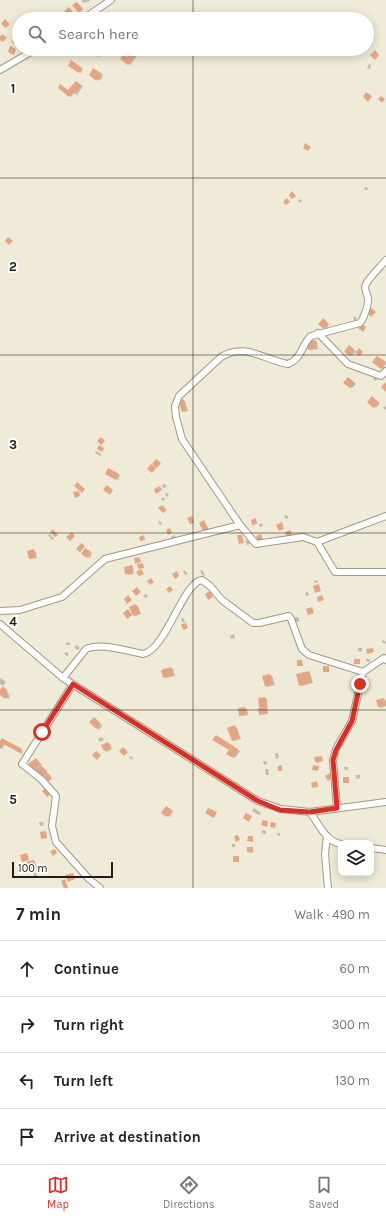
<!DOCTYPE html>
<html lang="en">
<head>
<meta charset="utf-8">
<style>
  :root { --surface:#fff; --page:#f6f6f6; --text:#222; --muted:#767676; --line:#e0e0e0; --accent:#d93025 }
  body { margin:0; font-family:Karla,sans-serif; background:var(--page); color:var(--text) }
  .controls { position:absolute; right:12px; bottom:12px; display:grid; overflow:hidden; border-radius:8px; box-shadow:0 2px 10px #0003 }
  .controls button { width:36px; height:36px; display:grid; place-items:center; padding:0; border:0; border-bottom:1px solid var(--line); background:var(--surface); color:var(--text); font:20px sans-serif }
  .scale { position:absolute; left:12px; bottom:10px; width:101px; box-sizing:border-box; padding-left:4px; border:2px solid #201e17; border-top:0; font-size:11px; line-height:14px; white-space:nowrap; color:#201e17; -webkit-text-stroke:3px #fff; paint-order:stroke }
  .stop { position:absolute; width:12px; height:12px; margin:-9px; border:3px solid #d93025; border-radius:50%; background:#fff }
  .stop.end { background:#d93025; border-color:#fff; box-shadow:0 1px 4px #0008 }
  .list { margin:0; padding:0; list-style:none }
  h2 { display:flex; justify-content:space-between; align-items:center; height:52px; margin:0; padding:0 16px; font-size:17px }
  h2 small { font-size:13px; font-weight:400; color:var(--muted) }
  .list li { display:grid; grid-template-columns:26px 1fr auto; gap:12px; align-items:center; box-sizing:border-box; height:56px; padding:0 16px; border-top:1px solid var(--line) }
  .list b { display:block; font-size:15px; white-space:nowrap }
  .list em { font-size:13px; font-style:normal; color:var(--muted) }
  .icon { flex:none; width:22px; height:22px; fill:none; stroke:currentColor; stroke-width:2; stroke-linecap:round; stroke-linejoin:round }
  .map { position:relative; flex:none; width:386px; height:888px; overflow:hidden }
  .search { position:absolute; background:var(--surface); box-shadow:0 2px 10px #0003; left:12px; right:12px; top:12px; height:44px; display:flex; align-items:center; gap:10px; box-sizing:border-box; padding:0 14px; border-radius:22px; color:var(--muted); font-size:15px }
  .sheet { height:276px; background:var(--surface) }
  nav { display:flex; justify-content:space-around; align-items:center; box-sizing:border-box; height:56px; border-top:1px solid var(--line); background:var(--surface); font-size:11px; color:var(--muted) }
  nav a { display:grid; justify-items:center; gap:2px }
  nav .on { color:var(--accent) }
  .map>svg:first-child { display:block }
</style>
</head>
<body>
<div class="map">
<svg width="386" height="888" viewBox="0 0 386 888">
  <rect width="100%" height="100%" fill="#f0ebd8"/>
  <path fill="#0003" d="M81 0H90V1L83 3Z
    M69 8 76 17 73 19H71Z
    M90 49H99L103 53 100 57Z
    M141 49H146L147 50 146 52Z
    M132 52 137 56 130 65 129 64 128 58Z
    M72 62 83 69 81 73 69 66Z
    M369 64 371 65 370 69 367 68Z
    M93 69 103 75 101 80 99 79 98 81 90 75Z
    M76 82 83 86 77 95 74 93 71 97 70 96 69 91Z
    M364 187H367L368 190H365Z
    M299 199 302 201 301 203 298 201Z
    M355 316 357 319 355 321 353 318Z
    M325 320 329 325 326 329 324 328Z
    M315 341 317 342 318 349 311 350 309 349Z
    M349 347 356 351 352 356 346 352Z
    M377 357 386 363 383 369 373 362Z
    M375 377 377 379 376 381 373 379Z
    M350 379 356 384 352 388H350Z
    M374 399 380 403 376 408 374 407Z
    M183 400 185 401 188 411 185 412 183 411Z
    M384 406 386 407V410L383 408Z
    M96 451 101 454 100 456 95 453Z
    M108 469 120 475 118 480 106 474Z
    M165 484 167 487 163 488 162 485Z
    M166 492 169 495 167 497 165 494Z
    M163 497 165 499 163 501 161 499Z
    M286 515 289 518 286 519 284 516Z
    M160 521 162 524 160 525 158 522Z
    M262 523 263 526 260 527 259 524Z
    M50 534 54 539 52 540 48 535Z
    M174 535 177 539 173 540 171 537Z
    M249 540 250 544 247 545 245 541Z
    M85 549 92 553 90 558 83 554Z
    M34 551 36 552 37 558 31 559 29 558Z
    M132 566 133 567 134 574 128 575 126 574Z
    M184 570 188 574 186 575 183 572Z
    M202 570 205 575 203 576 200 571Z
    M314 580 318 581 317 583 314 582Z
    M308 592 309 595 307 596 305 593Z
    M145 594 148 596 146 598 143 596Z
    M136 605 138 606 141 614 136 616 134 615Z
    M298 617 300 621 296 622 294 618Z
    M181 618H183L185 622H182Z
    M234 634 235 638 231 639 230 636Z
    M383 640 386 642 385 644 382 642Z
    M69 642 70 645H66V643Z
    M77 645 80 648 77 650 74 647Z
    M358 648H362V652L358 651Z
    M67 652 69 655 66 656 64 653Z
    M366 659H370V662L366 661Z
    M171 668 173 669 175 676 166 678 164 677Z
    M309 672 310 673 313 683 302 686 300 685Z
    M270 675 272 676 275 685 267 687 265 686 263 677Z
    M0 678 6 682 3 686 0 684Z
    M3 688 8 691 6 693 10 696 8 699 0 694V692Z
    M265 698 267 699 268 714 262 715 260 714V708L259 699Z
    M384 699 386 701V706L381 708 379 707 377 701Z
    M245 708 247 709 248 715 242 716 240 715Z
    M96 719 102 726 99 730 90 722Z
    M235 727 237 728 241 739 234 741 232 740Z
    M216 736 240 751 235 758 228 753 230 750Z
    M102 737 104 740 100 742 98 739Z
    M2 739 23 751 22 754 5 744 2 749 0 748V743Z
    M108 743 110 744 112 749 107 752 105 751Z
    M275 753H278L279 758 276 759Z
    M130 756 133 758 132 760 129 757Z
    M36 759 42 765 41 766 48 773 47 774 52 779 49 781 45 776 44 777 42 776 36 770H34L29 764Z
    M263 761H266L267 764 264 765Z
    M344 767H348V770H345Z
    M265 769H268L269 775H266Z
    M356 775H360V778L356 779Z
    M166 807 173 811 170 817 163 813Z
    M254 808 261 813 259 815 252 811Z
    M39 822H43L44 825 40 826Z
    M262 830 266 831V834L262 833Z
    M277 833H280V836L277 835Z
    M232 844H235V847H232Z
    M34 861 35 862 37 868 31 870 30 869Z
    M34 873H36L37 876H34Z"/>
  <path fill="#e6a582" d="M77 2 83 9 79 13 72 5Z
    M69 7 75 15 71 19 64 11Z
    M222 12 226 15 223 19H220L218 17Z
    M5 19 10 24 6 28 1 24Z
    M2 34 7 38 3 42 0 40V37Z
    M13 38 19 40 17 45 12 43Z
    M10 46 16 49 14 55 8 52Z
    M88 49H99L102 51 98 57Z
    M375 50 379 55 375 60 370 55Z
    M132 51 136 54 128 65 120 59 123 54 127 57Z
    M71 60 82 68 79 73 68 66Z
    M93 68 102 74 99 80 97 79 95 80 89 75Z
    M76 81 81 85 74 94 72 93 69 97 58 88 60 84 68 90Z
    M366 92 372 96 368 102 363 97Z
    M381 96 385 99 382 103 378 99Z
    M305 143 311 147 308 151 303 148Z
    M292 191 296 196 292 199 289 195Z
    M287 198 290 202 286 205 283 202Z
    M8 237 13 241 9 245 5 241Z
    M370 307 376 312 371 317 366 312Z
    M323 318 328 323 324 329 318 324Z
    M362 324 366 327 363 332 358 328Z
    M316 340 317 348 308 350 307 341Z
    M349 345 354 349 350 356 344 352Z
    M359 348 363 352 360 356 355 353Z
    M377 356 386 362 381 369 372 362Z
    M348 377 355 383 350 388 343 383Z
    M386 382V392L381 387Z
    M372 396 378 402 373 408 367 402Z
    M183 399 187 410 182 412 178 401Z
    M101 437 105 441 101 445 97 441Z
    M99 445 104 448 102 452 97 449Z
    M156 459 161 463 157 468 152 464Z
    M151 464 156 468 152 473 147 469Z
    M108 468 119 474 116 480 105 474Z
    M77 482 85 489 82 493 74 486Z
    M107 485 113 490 110 495 103 490Z
    M160 486 162 490 156 494 154 489Z
    M79 491 80 496 75 498 73 492Z
    M162 505 167 510 163 513 158 508Z
    M192 516 194 523 190 524 187 518Z
    M256 518 257 524 252 525 251 520Z
    M204 520 209 530 204 533 199 523Z
    M282 522 284 529 279 531 276 525Z
    M170 528 172 532 168 535 166 530Z
    M53 529 58 535 55 537 50 532Z
    M290 530 293 536 287 538 285 532Z
    M72 532 75 536 70 541 66 537Z
    M261 534 263 540 258 542 256 536Z
    M144 535 145 540 140 541 139 537Z
    M237 535H242L244 543 239 544Z
    M81 543 85 546 80 552 76 549Z
    M85 548 91 552 87 558 81 554Z
    M34 549 36 557 29 559 27 551Z
    M139 557 141 562 135 564 134 558Z
    M143 563 144 568 138 569 137 564Z
    M132 565 133 573 125 574 124 567Z
    M141 569 144 574 139 576 136 572Z
    M177 571 179 576 175 579 172 574Z
    M151 578 154 582 150 585 147 581Z
    M319 584 321 591 315 593 313 586Z
    M170 586 173 590 169 593 166 589Z
    M137 587 141 592 136 596 132 591Z
    M210 591 213 597 208 600 205 594Z
    M128 595 132 600 127 604 124 599Z
    M322 595 324 600 318 602 317 597Z
    M136 604 140 613 133 616 129 607Z
    M312 607 314 613 308 615 306 609Z
    M128 609 132 615 127 619 123 613Z
    M186 623 188 628 183 630 181 624Z
    M373 648 374 652 367 654 366 649Z
    M354 659H360V664H354Z
    M297 660H302L303 666H297Z
    M323 666H329V672H323Z
    M171 667 173 675 163 678 161 670Z
    M309 671 312 682 299 686 296 674Z
    M270 674 273 684 265 686 262 676Z
    M3 686 7 690 5 691 9 694 5 699 0 695V690Z
    M265 697 267 706 259 707 258 698Z
    M384 698 386 705 378 707 376 700Z
    M245 707 247 714 239 716 238 708Z
    M265 707 267 713 259 715 258 708Z
    M94 717 101 724 96 729 89 722Z
    M235 725 239 738 232 741 227 728Z
    M216 735 238 749 233 758 226 754 229 750 212 740Z
    M2 738 22 749 20 753 3 744 0 749V741Z
    M108 742 111 748 104 751 101 745Z
    M123 747 128 752 124 756 119 751Z
    M96 751 101 755 97 760 92 755Z
    M322 756 323 761 316 763 314 757Z
    M36 758 41 764 33 770 28 764Z
    M282 765V771H278V766Z
    M313 765 319 766 318 771 312 770Z
    M42 766 47 771 41 777 36 771Z
    M48 773 52 778 48 782 44 777Z
    M330 773 332 778 328 781 325 776Z
    M343 777H349V783H343Z
    M317 781 318 787 312 788 311 783Z
    M46 788 50 794 47 797 42 791Z
    M166 806 172 810 167 817 161 813Z
    M208 808 217 812 214 818 205 813Z
    M246 813 252 816 249 822 243 818Z
    M263 820 268 821 267 827 261 825Z
    M271 822 276 823 275 828 270 827Z
    M46 831 47 838 41 839 40 832Z
    M238 835 240 840 236 842 234 836Z
    M248 836H253V842L247 841Z
    M247 847H253V853L247 852Z
    M55 849 57 853 53 856 50 851Z
    M27 853 29 860 22 862 20 855Z
    M233 856H239V862H233Z
    M34 860 36 867 29 869 26 862Z
    M73 873 75 879 68 882 65 875Z
    M65 879 68 888H64L61 881Z"/>
  <g fill="none" stroke-linecap="round" stroke-linejoin="round">
    <defs>
      <path id="minor" d="M83 19 111 0
        M0 70 36 49
        M318 333 348 364 381 376 386 371
        M240 525 182 439 176 417 175 406 179 396 221 357C245 342 264 360 288 364 302 359 301 345 311 336L360 323C363 320 369 304 368 299 368 294 363 290 366 284 369 278 381 266 386 260
        M317 542 386 516
        M0 611 20 610 62 597 105 559 240 525 256 544 303 537 317 542 335 572H386
        M0 624 63 678 258 801 281 809 310 812 386 802
        M63 678 86 649C100 642 128 651 143 654 166 650 183 582 202 580L210 586 222 600 253 623H259L289 616 291 619 302 649 309 655 363 672
        M73 684 22 764 42 780 56 796 52 826 56 842 89 879 100 888
        M337 808 333 760 336 749 352 721 363 672 384 658 386 660
        M310 812C318 823 326 842 341 844
        M327 836 325 854 328 888
        M371 848 386 850"/>
    </defs>
    <use href="#minor" stroke="#9e9887" stroke-width="8"/>
    <use href="#minor" stroke="#fff" stroke-width="6"/>
  </g>
  <g fill="none" stroke-linecap="round" stroke-linejoin="round">
    <path stroke="#d93025" stroke-width="5" d="M42 732 73 684 258 801 280 810 310 812 337 808 333 760 336 750 352 721 360 684"/>
  </g>
  <path fill="none" stroke="#201e17" stroke-width="1" stroke-opacity="0.55" d="M193 0V19M193 49V888M0 178H386M0 355H386M0 533H386M0 710H386"/>
  <g font-size="13" text-anchor="middle" font-weight="bold" fill="#201e17" stroke="#fff" stroke-width="4" stroke-linejoin="round" paint-order="stroke">
    <text x="13" y="93">1</text>
    <text x="13" y="271">2</text>
    <text x="13" y="449">3</text>
    <text x="13" y="626">4</text>
    <text x="13" y="804">5</text>
  </g>
</svg>
<div class="controls">
<button><svg class="icon" aria-label="layers" viewBox="0 0 24 24"><path d="M12 4l9 5-9 5-9-5zM3 14l9 5 9-5"/></svg></button>
</div>
<div class="scale">100 m</div>
<div class="stop" style="left:42px;top:732px"></div>
<div class="stop end" style="left:360px;top:684px"></div>
<div class="search"><svg class="icon" aria-label="search" viewBox="0 0 24 24"><circle cx="10" cy="10" r="6"/><path d="M15 15l6 6"/></svg>Search here</div>
</div>
<section class="sheet">
<h2>7 min<small>Walk · 490 m</small></h2>
<ul class="list">
<li><svg class="icon" aria-label="ahead" viewBox="0 0 24 24"><path d="M12 20V5M6 11l6-6 6 6"/></svg><div><b>Continue</b></div><em>60 m</em></li>
<li><svg class="icon" aria-label="right" viewBox="0 0 24 24"><path d="M7 20v-9h11M14 6l5 5-5 5"/></svg><div><b>Turn right</b></div><em>300 m</em></li>
<li><svg class="icon" aria-label="left" viewBox="0 0 24 24"><path d="M17 20v-9H6M10 6l-5 5 5 5"/></svg><div><b>Turn left</b></div><em>130 m</em></li>
<li><svg class="icon" aria-label="arrive" viewBox="0 0 24 24"><path d="M6 21V4h12l-3 4 3 4H6"/></svg><div><b>Arrive at destination</b></div></li>
</ul>
</section>
<nav>
<a class="on"><svg class="icon" aria-label="map" viewBox="0 0 24 24"><path d="M3 6l6-2 6 2 6-2v14l-6 2-6-2-6 2zM9 4v14M15 6v14"/></svg>Map</a>
<a><svg class="icon" aria-label="directions" viewBox="0 0 24 24"><path d="M12 3l9 9-9 9-9-9zM9 14v-3h6M13 9l2 2-2 2"/></svg>Directions</a>
<a><svg class="icon" aria-label="saved" viewBox="0 0 24 24"><path d="M7 4h10v16l-5-4-5 4z"/></svg>Saved</a>
</nav>
</body>
</html>
